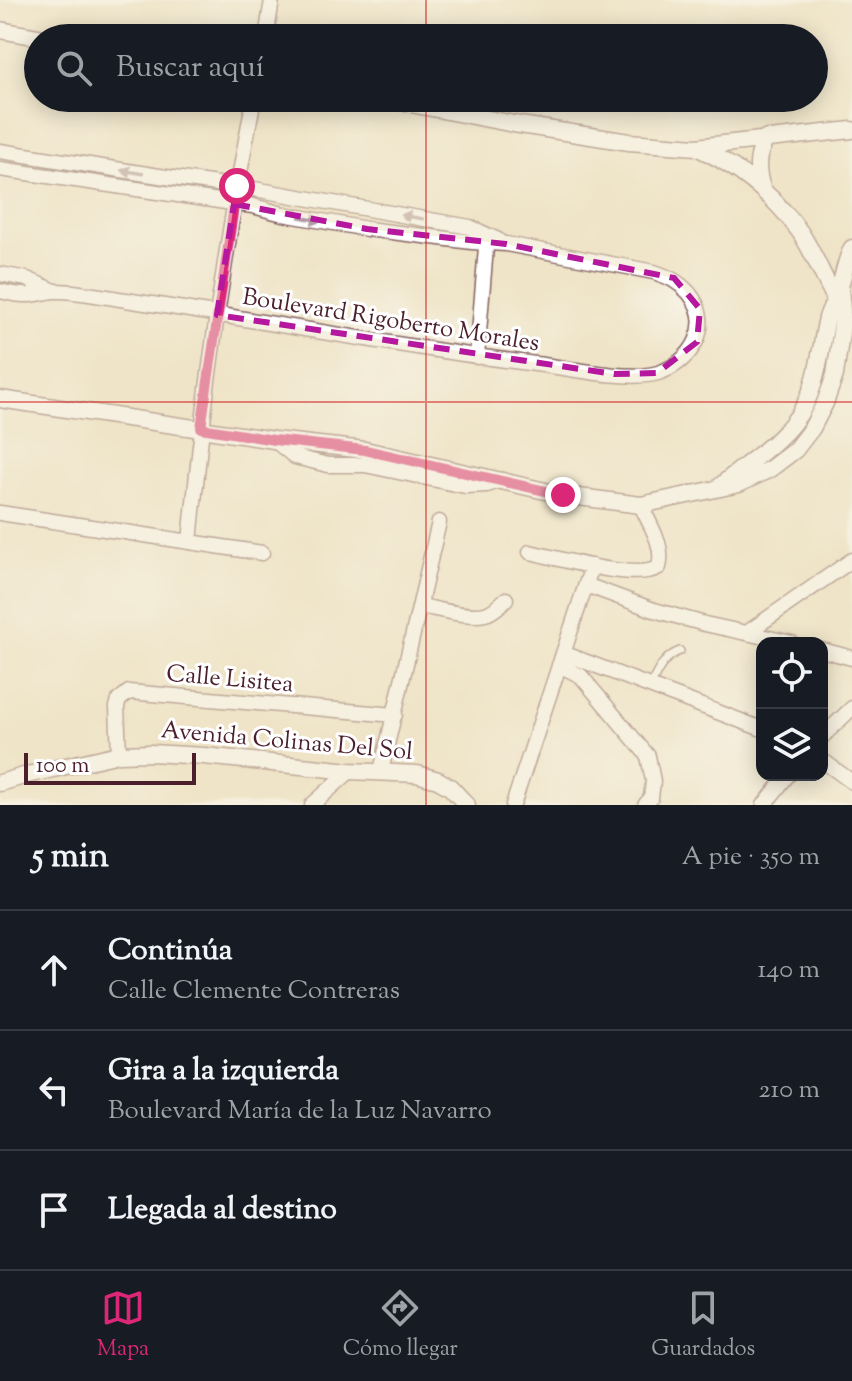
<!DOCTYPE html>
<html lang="es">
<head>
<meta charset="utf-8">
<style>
  :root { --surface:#171b24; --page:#242831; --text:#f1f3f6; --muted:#9ea1a6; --line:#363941; --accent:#db2777 }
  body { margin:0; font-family:"Sorts Mill Goudy",serif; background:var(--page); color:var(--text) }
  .controls { position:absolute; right:24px; bottom:24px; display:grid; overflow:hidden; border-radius:16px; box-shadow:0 4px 20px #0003 }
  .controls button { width:72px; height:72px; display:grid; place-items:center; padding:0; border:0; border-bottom:2px solid var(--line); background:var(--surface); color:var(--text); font:40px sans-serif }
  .scale { position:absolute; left:24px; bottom:20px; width:172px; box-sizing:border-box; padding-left:8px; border:4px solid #4a1f2b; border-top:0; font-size:22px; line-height:28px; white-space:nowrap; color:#4a1f2b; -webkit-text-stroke:6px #fff; paint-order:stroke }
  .stop { position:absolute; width:24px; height:24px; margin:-18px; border:6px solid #db2777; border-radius:50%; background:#fff }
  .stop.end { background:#db2777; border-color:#fff; box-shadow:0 2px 8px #0008 }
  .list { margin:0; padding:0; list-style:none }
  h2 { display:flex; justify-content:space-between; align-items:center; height:104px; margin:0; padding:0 32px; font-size:34px }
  h2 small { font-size:26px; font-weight:400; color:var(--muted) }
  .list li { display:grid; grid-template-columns:52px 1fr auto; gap:24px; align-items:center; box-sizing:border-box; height:120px; padding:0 32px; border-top:2px solid var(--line) }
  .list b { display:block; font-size:30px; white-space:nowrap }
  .list p { margin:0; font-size:26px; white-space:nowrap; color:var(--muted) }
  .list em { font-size:26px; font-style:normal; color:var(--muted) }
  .icon { flex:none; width:44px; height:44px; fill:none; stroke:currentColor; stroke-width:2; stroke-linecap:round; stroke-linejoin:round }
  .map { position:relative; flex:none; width:852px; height:805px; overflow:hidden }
  .search { position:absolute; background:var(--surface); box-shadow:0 4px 20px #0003; left:24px; right:24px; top:24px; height:88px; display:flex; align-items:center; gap:20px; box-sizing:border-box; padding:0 28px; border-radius:44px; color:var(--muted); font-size:30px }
  .sheet { height:464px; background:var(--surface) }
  nav { display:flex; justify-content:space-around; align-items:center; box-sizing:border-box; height:112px; border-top:2px solid var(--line); background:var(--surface); font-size:22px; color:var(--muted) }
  nav a { display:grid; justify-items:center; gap:4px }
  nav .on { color:var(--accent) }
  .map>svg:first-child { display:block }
</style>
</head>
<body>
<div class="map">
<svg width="852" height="805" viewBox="0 0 852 805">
  <rect width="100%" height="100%" fill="#fff"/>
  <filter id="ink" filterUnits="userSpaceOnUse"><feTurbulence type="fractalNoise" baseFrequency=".0125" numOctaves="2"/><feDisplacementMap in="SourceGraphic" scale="16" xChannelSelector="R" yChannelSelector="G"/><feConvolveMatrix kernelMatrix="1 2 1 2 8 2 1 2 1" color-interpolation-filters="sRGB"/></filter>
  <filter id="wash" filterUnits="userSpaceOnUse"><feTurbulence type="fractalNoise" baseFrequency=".006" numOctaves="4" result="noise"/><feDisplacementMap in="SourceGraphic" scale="32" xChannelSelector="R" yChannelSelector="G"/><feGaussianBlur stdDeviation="1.8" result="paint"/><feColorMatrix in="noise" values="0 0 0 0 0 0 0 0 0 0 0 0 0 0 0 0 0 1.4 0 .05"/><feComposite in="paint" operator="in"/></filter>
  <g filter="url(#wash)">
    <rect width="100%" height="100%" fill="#efe4c7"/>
  </g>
  <g filter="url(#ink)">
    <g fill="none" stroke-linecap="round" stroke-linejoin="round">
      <defs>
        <path id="service" d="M650 686C658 671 663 657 680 651"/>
        <path id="minor" d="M266 38 272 0
          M0 151 166 177 254 189 470 227 498 240
          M0 169 253 206 283 214 367 229 472 242 506 244 654 272C669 277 678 281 689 293 715 324 693 362 658 373 632 381 572 369 544 365 404 348 265 321 126 300 105 297 74 290 54 291 44 292 34 296 24 295 16 295 8 293 0 291
          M0 274 27 279 55 291
          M477 357 487 235
          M274 440 295 457 328 465H365L465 486 487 485 502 480
          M0 513 262 553
          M190 542C204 393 225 245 254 98
          M530 552C557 558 637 582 659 567 665 545 649 524 641 505
          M586 585 654 610 705 624 792 643
          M420 606C437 609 468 618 485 614 493 612 500 605 506 599
          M748 632 852 560
          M822 650 852 658
          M563 653 762 729
          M559 665 581 676 648 756 653 781 651 798 645 805
          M822 737 852 708
          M119 754 117 707 119 700 129 692 395 715
          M822 760 852 782
          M381 771 439 522
          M312 805 350 771
          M513 805 592 566
          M764 805 788 775"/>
        <path id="tertiary" d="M0 30 44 38
          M380 98 514 124 629 142 696 147 852 130
          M696 147C738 166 773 194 800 232 814 253 823 277 835 298L840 301
          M762 188C756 169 756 155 767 138
          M0 399 274 440 365 450 563 495 641 505 739 484 770 469 795 450 812 428 825 403 835 375 843 319 840 288
          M718 488C747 462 784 442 803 408 819 380 820 348 827 318 830 308 836 299 839 289 844 275 845 262 852 248
          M0 783 27 775 119 754 151 753 204 756 350 771 417 774 438 780 450 787 467 805"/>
      </defs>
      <use href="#service" stroke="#846462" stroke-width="10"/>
      <use href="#minor" stroke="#846462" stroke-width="17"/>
      <use href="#tertiary" stroke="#846462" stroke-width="19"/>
      <use href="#service" stroke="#fff" stroke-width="7"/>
      <use href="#minor" stroke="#fff" stroke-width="14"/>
      <use href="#tertiary" stroke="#fff" stroke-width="16"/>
    </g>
    <defs><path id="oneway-solid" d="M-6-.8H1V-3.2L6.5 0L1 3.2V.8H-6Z" transform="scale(2)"/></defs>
    <g fill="#ae9aa0">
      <use href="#oneway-solid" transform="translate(132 172) rotate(-171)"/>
      <use href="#oneway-solid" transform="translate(412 217) rotate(-170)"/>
      <use href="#oneway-solid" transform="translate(310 219) rotate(10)"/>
    </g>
  </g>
  <g fill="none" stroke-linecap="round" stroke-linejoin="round" filter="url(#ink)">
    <path stroke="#db2777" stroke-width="10" d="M237 186 201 428 274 440 365 450 563 495"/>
  </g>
  <path d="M0 0H852V805H0ZM234 204 367 229 506 244 674 278 700 309 697 342 657 373 614 374 217 315Z" fill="#efe4c7" fill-opacity=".55" fill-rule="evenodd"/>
  <path fill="none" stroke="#b5179e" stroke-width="6" stroke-dasharray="16 10" stroke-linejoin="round" d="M234 204 367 229 506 244 674 278 700 309 697 342 657 373 614 374 217 315Z"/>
  <path fill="none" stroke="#d62828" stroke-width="2" stroke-opacity="0.55" d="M426 0V38M426 98V805M0 402H852"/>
  <g text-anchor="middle" stroke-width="6" stroke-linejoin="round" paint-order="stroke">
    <g font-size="24" fill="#4a1f2b" stroke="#fff">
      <text transform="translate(391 319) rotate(9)" y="8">Boulevard Rigoberto Morales</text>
      <text transform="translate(230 678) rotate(5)" y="8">Calle Lisitea</text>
      <text transform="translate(287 740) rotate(5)" y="8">Avenida Colinas Del Sol</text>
    </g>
  </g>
</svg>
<div class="controls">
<button><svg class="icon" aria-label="locate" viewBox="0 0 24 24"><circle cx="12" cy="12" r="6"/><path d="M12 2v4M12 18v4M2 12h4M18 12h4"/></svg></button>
<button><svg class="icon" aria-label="layers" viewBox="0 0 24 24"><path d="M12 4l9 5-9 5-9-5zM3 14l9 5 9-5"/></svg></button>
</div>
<div class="scale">100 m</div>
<div class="stop" style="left:237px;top:186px"></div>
<div class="stop end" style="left:563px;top:495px"></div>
<div class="search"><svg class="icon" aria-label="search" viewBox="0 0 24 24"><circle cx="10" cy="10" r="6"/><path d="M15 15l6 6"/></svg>Buscar aquí</div>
</div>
<section class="sheet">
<h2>5 min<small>A pie · 350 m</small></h2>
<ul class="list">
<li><svg class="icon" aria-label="ahead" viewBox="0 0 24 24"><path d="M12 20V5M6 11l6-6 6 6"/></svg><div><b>Continúa</b><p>Calle Clemente Contreras</p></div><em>140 m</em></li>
<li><svg class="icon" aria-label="left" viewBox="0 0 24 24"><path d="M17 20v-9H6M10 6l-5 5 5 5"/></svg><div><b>Gira a la izquierda</b><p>Boulevard María de la Luz Navarro</p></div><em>210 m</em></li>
<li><svg class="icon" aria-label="arrive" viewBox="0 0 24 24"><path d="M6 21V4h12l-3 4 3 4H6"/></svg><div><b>Llegada al destino</b></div></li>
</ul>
</section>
<nav>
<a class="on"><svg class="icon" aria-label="map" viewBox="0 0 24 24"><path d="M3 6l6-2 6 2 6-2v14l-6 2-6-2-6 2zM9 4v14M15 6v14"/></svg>Mapa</a>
<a><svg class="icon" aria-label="directions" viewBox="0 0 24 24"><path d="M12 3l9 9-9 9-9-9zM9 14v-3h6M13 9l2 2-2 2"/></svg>Cómo llegar</a>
<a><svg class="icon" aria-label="saved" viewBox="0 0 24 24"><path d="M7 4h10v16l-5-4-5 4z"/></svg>Guardados</a>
</nav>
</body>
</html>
